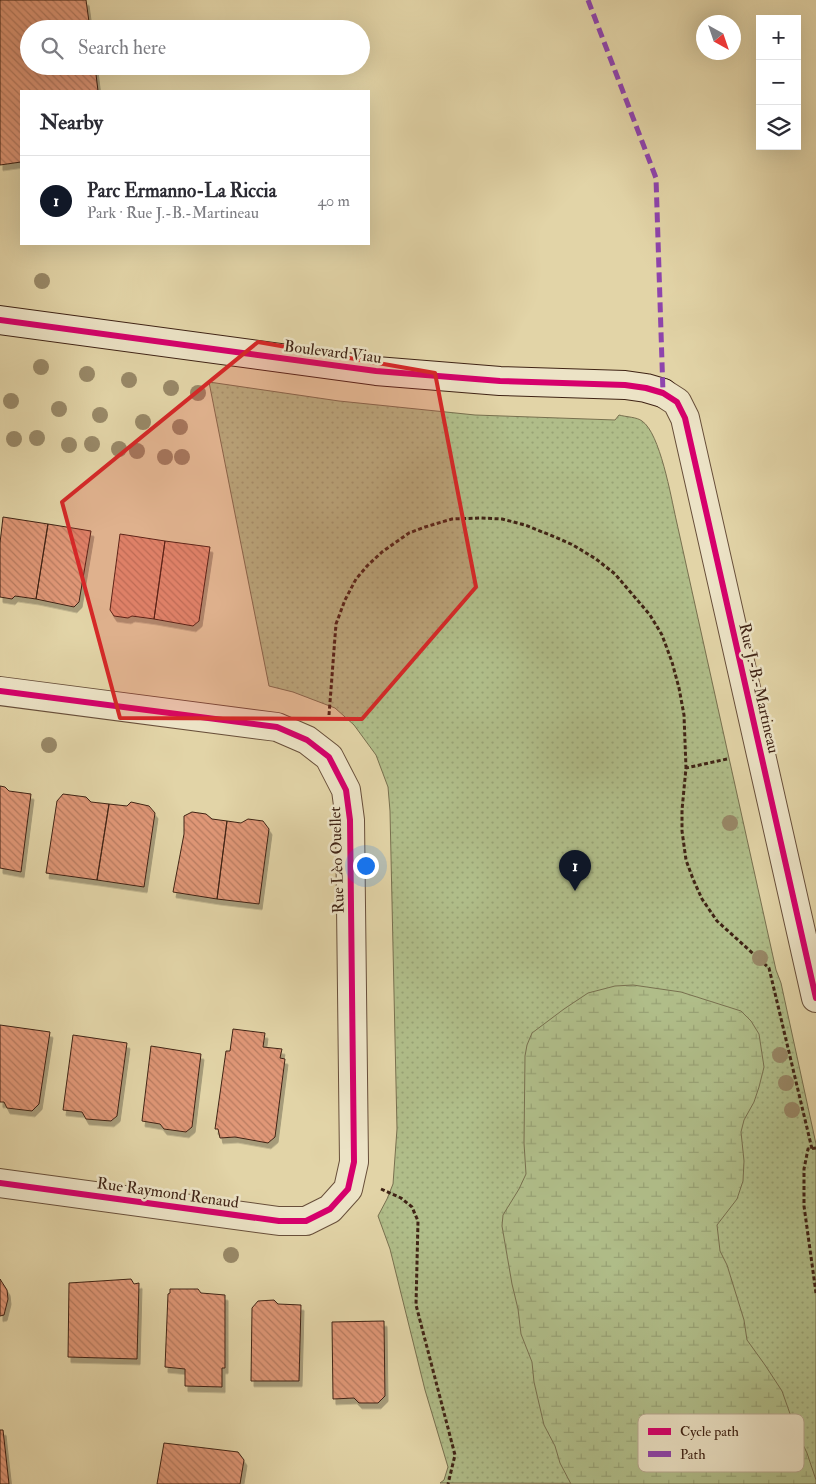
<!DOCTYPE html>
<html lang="en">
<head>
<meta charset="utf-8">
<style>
  :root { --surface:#fff; --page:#f2f2f3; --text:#2b2b33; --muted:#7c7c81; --line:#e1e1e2; --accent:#111827 }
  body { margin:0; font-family:"IM FELL Double Pica",serif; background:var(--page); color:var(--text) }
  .controls { position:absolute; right:15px; top:15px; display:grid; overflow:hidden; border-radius:0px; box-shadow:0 5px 20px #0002 }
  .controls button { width:45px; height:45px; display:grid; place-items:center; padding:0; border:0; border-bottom:1px solid var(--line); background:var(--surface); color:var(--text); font:25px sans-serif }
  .compass { position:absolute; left:696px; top:15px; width:45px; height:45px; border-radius:50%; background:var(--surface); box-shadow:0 5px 20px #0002; rotate:140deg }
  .you { position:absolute; left:365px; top:865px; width:18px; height:18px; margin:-12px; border:4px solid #fff; border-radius:50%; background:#1a73e8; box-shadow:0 0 0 8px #1a73e833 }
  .badge { display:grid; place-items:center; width:32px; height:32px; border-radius:50%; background:var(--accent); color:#fff; font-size:16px; font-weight:700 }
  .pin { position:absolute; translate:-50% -41px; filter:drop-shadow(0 1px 2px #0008) }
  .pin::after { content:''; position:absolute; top:26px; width:18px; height:15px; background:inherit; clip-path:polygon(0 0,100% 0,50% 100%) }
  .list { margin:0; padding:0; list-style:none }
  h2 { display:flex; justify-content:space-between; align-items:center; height:65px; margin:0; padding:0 20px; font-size:21px }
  h2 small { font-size:16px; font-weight:400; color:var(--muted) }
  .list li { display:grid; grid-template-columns:32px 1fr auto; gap:15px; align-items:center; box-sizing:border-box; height:90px; padding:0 20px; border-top:1px solid var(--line) }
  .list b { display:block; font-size:19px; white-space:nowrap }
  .list p { margin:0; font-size:16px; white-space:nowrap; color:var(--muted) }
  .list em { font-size:16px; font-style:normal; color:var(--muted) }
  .icon { flex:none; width:28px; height:28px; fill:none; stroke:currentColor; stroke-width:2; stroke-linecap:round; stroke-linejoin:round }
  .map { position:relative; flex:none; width:816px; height:1484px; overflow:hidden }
  .search { position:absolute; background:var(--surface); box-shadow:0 5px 20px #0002; left:20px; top:20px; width:350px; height:55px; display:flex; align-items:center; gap:12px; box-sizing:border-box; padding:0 18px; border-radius:28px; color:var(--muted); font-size:19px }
  .panel { position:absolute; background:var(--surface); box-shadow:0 5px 20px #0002; left:20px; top:90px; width:350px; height:155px; border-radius:0px }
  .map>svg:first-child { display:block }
</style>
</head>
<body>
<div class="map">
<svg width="816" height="1484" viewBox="0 0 816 1484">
  <defs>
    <pattern id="green-dots" width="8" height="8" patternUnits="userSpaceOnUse" patternTransform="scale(1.25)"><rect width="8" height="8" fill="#b0bd89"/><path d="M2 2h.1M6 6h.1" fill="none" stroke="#98a275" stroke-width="1.8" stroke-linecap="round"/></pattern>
    <pattern id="wetland-marsh" width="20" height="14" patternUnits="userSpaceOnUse" patternTransform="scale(1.25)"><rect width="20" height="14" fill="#b0bd89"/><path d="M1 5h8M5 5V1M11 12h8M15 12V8" fill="none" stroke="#98a275"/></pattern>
    <pattern id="building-back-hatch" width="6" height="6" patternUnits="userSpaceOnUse" patternTransform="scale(1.25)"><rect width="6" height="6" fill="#e09777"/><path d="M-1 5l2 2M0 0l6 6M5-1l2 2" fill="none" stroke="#b77b60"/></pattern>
    <filter id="shadow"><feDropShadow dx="3" dy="5.5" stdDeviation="0" flood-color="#0004"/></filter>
  </defs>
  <rect width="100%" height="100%" fill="#e2d4a7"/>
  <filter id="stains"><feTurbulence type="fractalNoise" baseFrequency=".004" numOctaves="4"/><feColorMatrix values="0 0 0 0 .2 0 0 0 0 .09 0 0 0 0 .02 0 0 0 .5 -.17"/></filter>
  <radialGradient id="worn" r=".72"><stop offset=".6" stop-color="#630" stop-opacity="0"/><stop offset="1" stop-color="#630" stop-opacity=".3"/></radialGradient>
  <path fill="url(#green-dots)" stroke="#78704f" d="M209 382 339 401 475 415 615 420 619 415C626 417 637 417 642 421 660 433 671 497 676 519L776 970 781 983 816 1144V1484L440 1483 444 1480 448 1467 425 1390 390 1249 378 1216 387 1199 393 1184 397 1129 390 811 388 787 376 755 354 725 335 708 293 692 269 686Z"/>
  <path fill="url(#wetland-marsh)" stroke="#78704f" d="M633 985 681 992 741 1011 751 1021 759 1034 764 1067 759 1087 754 1102 744 1120 741 1132 744 1161 743 1181 737 1199 717 1225 720 1251 727 1265 744 1320 747 1340 765 1365 782 1391 795 1428 807 1453 816 1480V1484H571L560 1463 555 1446 544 1425 534 1382 532 1362 521 1334 518 1309 512 1284 502 1226 503 1215 519 1189 526 1174 524 1143 525 1056 527 1045 532 1033 564 1009 588 993 615 986Z"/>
  <path fill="url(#building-back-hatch)" stroke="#3f2315" filter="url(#shadow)" d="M0 0H86L90 29H29V66H95L98 91H21V162L0 165Z
    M3 517 48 524 36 599 15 596 12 599 0 597V543Z
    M48 524 91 531 79 602 74 607 36 599Z
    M120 534 165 541 154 619 132 616 128 618 114 616 110 610Z
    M165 541 210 547 199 621 193 626 154 619Z
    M0 786 5 787 9 791 31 794 21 872 0 868Z
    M63 794 86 797 91 802 109 804 97 880 46 873 57 801Z
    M131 802 149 806 155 813 144 887 97 880 109 804 127 806Z
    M192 812 206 814 212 819 227 821 217 899 173 892 184 834V816Z
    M248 819 263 821 269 829 259 904 217 899 227 821 241 823Z
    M0 1025 50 1032 39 1104 32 1111 7 1108 4 1102H0Z
    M233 1029 265 1033 263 1047 282 1049 280 1058 285 1059 275 1137 268 1143 235 1137 220 1138 218 1129H215L226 1051H230Z
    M73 1035 127 1043 117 1116 111 1121 86 1119 82 1112 63 1110Z
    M151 1046 201 1054 192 1127 186 1132 164 1129 160 1124 142 1121Z
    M0 1279 7 1290 8 1299 4 1315 0 1316Z
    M131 1279 134 1284 139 1283 137 1359 68 1357 69 1283Z
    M170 1289H198L201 1293 225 1295V1368H222V1387L185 1386V1369L165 1367 168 1294 170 1293Z
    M274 1300 278 1304 301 1305 299 1381H251L252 1308 258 1301Z
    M384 1321 385 1396 378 1403H359L354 1398 333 1399 332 1322Z
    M0 1430H3L9 1484H0Z
    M164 1443 238 1452 244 1460 240 1484H157Z"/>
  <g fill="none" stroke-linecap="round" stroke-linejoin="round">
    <defs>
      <path id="street" d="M663 393 677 402 685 418 816 998
        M0 691 277 727 307 740 329 757 346 790 350 820 354 1162 348 1189 330 1209 306 1221H279L0 1183"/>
      <path id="secondary" d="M0 320 376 371 500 381 625 385 646 388 663 393"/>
    </defs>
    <use href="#street" stroke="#684f3a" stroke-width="30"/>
    <use href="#secondary" stroke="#3f2315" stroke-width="30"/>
    <path stroke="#3f2315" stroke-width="3" stroke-dasharray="4 2.5" stroke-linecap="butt" d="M329 715 336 624 345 600 356 579 367 566 382 552 409 533 425 527 452 519 480 518 502 519 525 525 555 537 573 545 596 559 615 574 650 615 662 635 672 662 679 688 684 715 686 768
      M727 759 686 768 682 810V831L686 860 693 879 702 899 717 921 769 968 812 1149
      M816 1148 808 1149 804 1169V1206L816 1293
      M381 1189 401 1198 412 1207 418 1221 416 1305 455 1455 448 1484"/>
    <use href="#street" stroke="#ece3c6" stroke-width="28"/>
    <use href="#secondary" stroke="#ece3c6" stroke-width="28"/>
    <path stroke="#8e44ad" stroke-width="5" stroke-dasharray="10 5" stroke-linecap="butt" d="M588 0 656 178 663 393"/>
    <defs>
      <path id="cycleway" d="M0 320 376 371 500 381 625 385 646 388 663 393 677 402 685 418 816 998
        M0 691 277 727 307 740 329 757 346 790 350 820 354 1162 348 1189 330 1209 306 1221H279L0 1183"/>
    </defs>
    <use href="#cycleway" stroke="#ece3c6" stroke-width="9"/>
    <use href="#cycleway" stroke="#d6006c" stroke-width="6"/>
  </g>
  <g fill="#988867">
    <circle cx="42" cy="281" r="8"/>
    <circle cx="41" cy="367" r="8"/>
    <circle cx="87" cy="374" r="8"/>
    <circle cx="129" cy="380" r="8"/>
    <circle cx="171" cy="388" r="8"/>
    <circle cx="198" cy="393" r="8"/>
    <circle cx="11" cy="401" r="8"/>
    <circle cx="59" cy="409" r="8"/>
    <circle cx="100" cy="415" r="8"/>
    <circle cx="143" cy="422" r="8"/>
    <circle cx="180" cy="427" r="8"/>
    <circle cx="37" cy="438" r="8"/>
    <circle cx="14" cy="439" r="8"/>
    <circle cx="92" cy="444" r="8"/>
    <circle cx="69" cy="445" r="8"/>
    <circle cx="119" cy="449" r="8"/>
    <circle cx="137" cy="451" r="8"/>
    <circle cx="165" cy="457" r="8"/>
    <circle cx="182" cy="457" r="8"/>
    <circle cx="49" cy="745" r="8"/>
    <circle cx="730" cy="823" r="8"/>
    <circle cx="760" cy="958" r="8"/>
    <circle cx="780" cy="1055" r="8"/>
    <circle cx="786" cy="1083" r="8"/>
    <circle cx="792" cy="1110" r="8"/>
    <circle cx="231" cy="1255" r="8"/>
  </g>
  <path fill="#d62828" fill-opacity="0.2" stroke="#d62828" stroke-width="4" stroke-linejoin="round" d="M258 342 435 373 476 587 362 719 120 718 62 502Z"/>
  <g text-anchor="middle" stroke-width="5" stroke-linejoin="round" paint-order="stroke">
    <g font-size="16" fill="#3f2315" stroke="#ece3c6">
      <text transform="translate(333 351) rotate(7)" y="6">Boulevard Viau</text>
      <text transform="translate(760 688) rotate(77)" y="6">Rue J.-B.-Martineau</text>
      <text transform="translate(336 860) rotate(-92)" y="6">Rue Lèo Ouellet</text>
      <text transform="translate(168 1192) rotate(8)" y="6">Rue Raymond Renaud</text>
    </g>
  </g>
  <rect x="638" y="1414" width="166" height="58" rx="8" fill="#ece3c6" stroke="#b8a991" stroke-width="1"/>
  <rect x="648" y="1428" width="23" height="7" fill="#d6006c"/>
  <rect x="648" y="1451" width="23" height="6" fill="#8e44ad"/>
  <g font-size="14" fill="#3f2315">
    <text x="680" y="1436">Cycle path</text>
    <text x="680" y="1459">Path</text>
  </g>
  <rect width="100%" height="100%" filter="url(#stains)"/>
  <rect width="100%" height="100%" fill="url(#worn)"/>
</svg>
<div class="controls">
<button>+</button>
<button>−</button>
<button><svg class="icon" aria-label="layers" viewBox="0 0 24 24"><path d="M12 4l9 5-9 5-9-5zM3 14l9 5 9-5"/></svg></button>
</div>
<svg class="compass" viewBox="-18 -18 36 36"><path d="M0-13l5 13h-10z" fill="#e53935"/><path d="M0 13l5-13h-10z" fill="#7c7c81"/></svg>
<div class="you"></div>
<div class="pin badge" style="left:575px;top:891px">1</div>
<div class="search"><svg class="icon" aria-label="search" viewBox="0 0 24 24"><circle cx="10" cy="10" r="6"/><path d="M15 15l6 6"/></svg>Search here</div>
<section class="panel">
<h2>Nearby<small></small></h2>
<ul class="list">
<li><span class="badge">1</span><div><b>Parc Ermanno-La Riccia</b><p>Park · Rue J.-B.-Martineau</p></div><em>40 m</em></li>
</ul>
</section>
</div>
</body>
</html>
